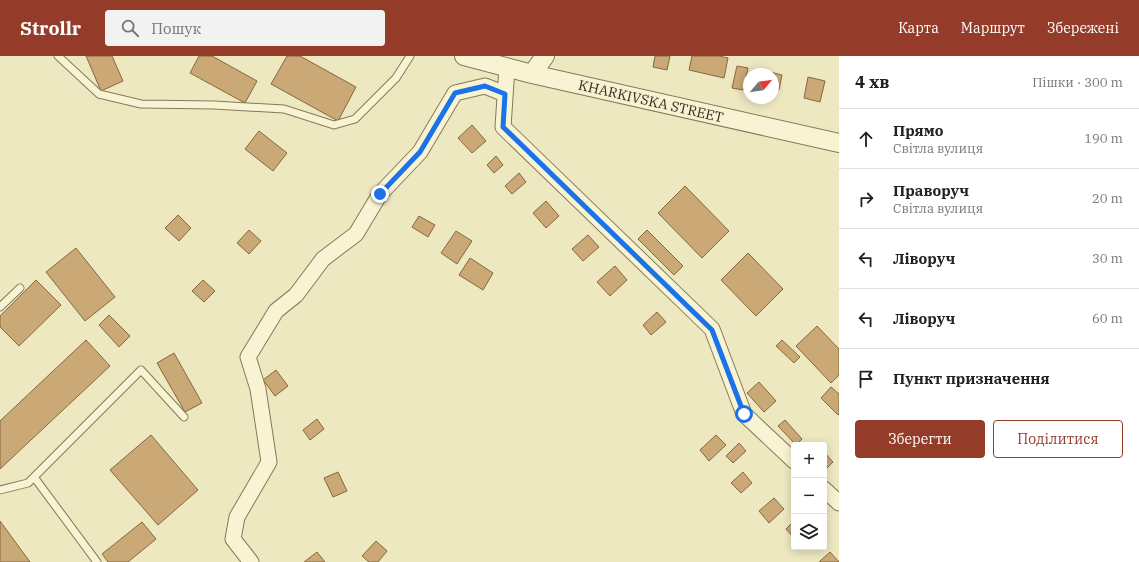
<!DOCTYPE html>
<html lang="uk">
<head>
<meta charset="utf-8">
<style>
  :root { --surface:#fff; --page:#f2f2f2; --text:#222; --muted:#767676; --line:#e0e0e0; --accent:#943c29 }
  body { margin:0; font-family:"IBM Plex Serif",serif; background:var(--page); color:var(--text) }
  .controls { position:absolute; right:12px; bottom:12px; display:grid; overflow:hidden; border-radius:4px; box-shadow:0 2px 10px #0003 }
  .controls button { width:36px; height:36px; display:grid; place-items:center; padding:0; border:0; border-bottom:1px solid var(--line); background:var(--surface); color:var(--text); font:20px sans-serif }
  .compass { position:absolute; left:743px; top:12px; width:36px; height:36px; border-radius:50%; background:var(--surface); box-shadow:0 2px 10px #0003; rotate:61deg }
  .stop { position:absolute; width:12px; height:12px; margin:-9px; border:3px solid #1a73e8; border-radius:50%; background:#fff }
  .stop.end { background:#1a73e8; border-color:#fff; box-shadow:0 1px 4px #0008 }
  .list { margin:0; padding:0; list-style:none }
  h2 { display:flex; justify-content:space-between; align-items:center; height:52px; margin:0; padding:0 16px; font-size:17px }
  h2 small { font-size:13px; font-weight:400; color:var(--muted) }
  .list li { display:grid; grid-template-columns:26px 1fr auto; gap:12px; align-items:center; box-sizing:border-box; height:60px; padding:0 16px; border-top:1px solid var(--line) }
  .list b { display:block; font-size:15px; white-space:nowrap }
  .list p { margin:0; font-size:13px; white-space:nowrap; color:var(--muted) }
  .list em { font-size:13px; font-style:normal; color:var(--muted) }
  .actions { display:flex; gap:8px; padding:12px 16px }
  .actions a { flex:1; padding:9px 0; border:1px solid var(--accent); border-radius:4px; text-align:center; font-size:14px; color:var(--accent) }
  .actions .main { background:var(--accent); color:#fff }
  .icon { flex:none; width:22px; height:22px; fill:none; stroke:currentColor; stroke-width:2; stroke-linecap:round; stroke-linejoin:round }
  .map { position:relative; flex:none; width:839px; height:506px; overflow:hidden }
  header { display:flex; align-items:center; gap:24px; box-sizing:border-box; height:56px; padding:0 20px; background:var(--accent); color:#fff }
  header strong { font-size:19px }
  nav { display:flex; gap:22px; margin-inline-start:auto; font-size:14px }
  .search { width:280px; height:36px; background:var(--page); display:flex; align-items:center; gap:10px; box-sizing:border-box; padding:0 14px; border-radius:4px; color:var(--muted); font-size:15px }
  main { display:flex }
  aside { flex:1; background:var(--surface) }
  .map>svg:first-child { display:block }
</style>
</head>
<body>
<header>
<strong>Strollr</strong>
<div class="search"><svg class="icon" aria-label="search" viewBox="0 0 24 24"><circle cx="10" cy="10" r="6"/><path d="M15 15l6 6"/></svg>Пошук</div>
<nav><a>Карта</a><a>Маршрут</a><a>Збережені</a></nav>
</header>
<main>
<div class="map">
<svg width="839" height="506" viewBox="0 0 839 506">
  <rect width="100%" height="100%" fill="#ede8c0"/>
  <path fill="#cba976" stroke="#85683e" d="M86 0H112L123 25 101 35Z
    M199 0H212L257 25 245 47 190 17Z
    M287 0H300L356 31 338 65 271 28Z
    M655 0H670L667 14 653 11Z
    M692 0H719L728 2 724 22 689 14Z
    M737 10 748 12 743 34 732 32Z
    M762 14 782 19 779 34 773 32V18H761Z
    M808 21 825 25 820 46 804 42Z
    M472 69 486 85 472 97 458 82Z
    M259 75 287 97 273 115 245 93Z
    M496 100 503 109 494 117 487 109Z
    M519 117 526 126 512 138 505 130Z
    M685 130 729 175 702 202 658 157Z
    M546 145 559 160 546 172 533 157Z
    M178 159 191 172 179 185 165 172Z
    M419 160 435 169 428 181 412 171Z
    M249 174 261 185 249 198 237 187Z
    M647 174 683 210 674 219 638 183Z
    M456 175 472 185 457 208 441 197Z
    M588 179 599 191 583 205 572 193Z
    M76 192 115 241 85 265 46 216Z
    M748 197 783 233 756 260 721 224Z
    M470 202 493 217 483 234 459 219Z
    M615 210 627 224 610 240 597 226Z
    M36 224 61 249 19 290 0 271V260Z
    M203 224 215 235 204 246 192 235Z
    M657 256 666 266 651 279 643 269Z
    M109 259 130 280 119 291 99 269Z
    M817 270 839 293V319L831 327 796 290Z
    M86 284 110 310 0 413V365Z
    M782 284 800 301 794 307 776 290Z
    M174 297 202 347 185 356 157 307Z
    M276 314 288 330 275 340 263 324Z
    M759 326 776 345 764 356 747 337Z
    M831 331 839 338V357L838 359 821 342Z
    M317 363 324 373 310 384 303 374Z
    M785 364 802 383 796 389 778 370Z
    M151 379 198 434 158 469 110 414Z
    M716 379 726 389 709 405 700 394Z
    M739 387 746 395 733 407 726 400Z
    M824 396 833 406 824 415Z
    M338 416 347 435 333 441 324 422Z
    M743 416 752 427 741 437 731 427Z
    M774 442 784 453 769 467 759 455Z
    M0 465 30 506H0Z
    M794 465V482L786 473Z
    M142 466 156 483 128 506H108L102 498Z
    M376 485 387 495 378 506H369L362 500Z
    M317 496 325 506H304Z
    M830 496 839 506H819Z"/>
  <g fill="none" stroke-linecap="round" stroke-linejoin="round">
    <defs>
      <path id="service" d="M58 0 99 38 141 48 214 49 284 53 334 69 355 63 396 22 410 0
        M0 251 20 232
        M34 421 97 506
        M0 434 28 427 141 314 184 361"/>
      <path id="minor" d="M507 11 503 71 712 273 744 358 794 405
        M824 433 839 447
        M251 506 233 483 237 461 269 406 258 333 248 301 276 255 296 239 323 203 356 178 380 138 420 96 455 37 485 30 505 38"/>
      <path id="tertiary" d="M464 0 532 18 839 87
        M532 18 545 0"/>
    </defs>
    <use href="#service" stroke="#867958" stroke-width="9"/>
    <use href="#minor" stroke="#867958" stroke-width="17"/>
    <use href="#tertiary" stroke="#867958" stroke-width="20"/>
    <use href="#service" stroke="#f8f4d3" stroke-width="7"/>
    <use href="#minor" stroke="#f8f4d3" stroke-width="15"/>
    <use href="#tertiary" stroke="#f8f4d3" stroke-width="18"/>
  </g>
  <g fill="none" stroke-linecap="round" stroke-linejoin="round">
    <path stroke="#1a73e8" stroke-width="5" d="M380 138 420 96 455 37 485 30 505 38 503 71 712 274 744 358"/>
  </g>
  <g text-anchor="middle" stroke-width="3" stroke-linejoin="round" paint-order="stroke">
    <g font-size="14" fill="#362d1d" stroke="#f5f1d0">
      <text transform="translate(651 45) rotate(13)" y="5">KHARKIVSKA STREET</text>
    </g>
  </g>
</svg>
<div class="controls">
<button>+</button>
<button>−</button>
<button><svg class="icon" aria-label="layers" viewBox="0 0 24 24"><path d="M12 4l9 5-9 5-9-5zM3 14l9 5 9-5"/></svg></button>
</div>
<svg class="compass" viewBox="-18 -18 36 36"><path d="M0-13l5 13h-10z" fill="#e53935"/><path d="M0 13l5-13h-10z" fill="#767676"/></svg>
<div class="stop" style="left:744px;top:358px"></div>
<div class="stop end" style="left:380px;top:138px"></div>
</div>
<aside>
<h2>4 хв<small>Пішки · 300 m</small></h2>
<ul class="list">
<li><svg class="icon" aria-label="ahead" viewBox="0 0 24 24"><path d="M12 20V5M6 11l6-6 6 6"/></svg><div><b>Прямо</b><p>Світла вулиця</p></div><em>190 m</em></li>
<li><svg class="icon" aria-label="right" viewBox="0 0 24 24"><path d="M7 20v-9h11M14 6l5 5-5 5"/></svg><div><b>Праворуч</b><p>Світла вулиця</p></div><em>20 m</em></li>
<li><svg class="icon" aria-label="left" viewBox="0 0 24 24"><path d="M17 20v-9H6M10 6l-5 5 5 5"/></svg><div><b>Ліворуч</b></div><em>30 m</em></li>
<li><svg class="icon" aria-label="left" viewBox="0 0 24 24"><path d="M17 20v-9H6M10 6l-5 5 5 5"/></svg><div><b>Ліворуч</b></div><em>60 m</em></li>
<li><svg class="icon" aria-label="arrive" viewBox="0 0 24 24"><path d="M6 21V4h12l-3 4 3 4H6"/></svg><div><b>Пункт призначення</b></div></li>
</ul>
<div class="actions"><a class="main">Зберегти</a><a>Поділитися</a></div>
</aside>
</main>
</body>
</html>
